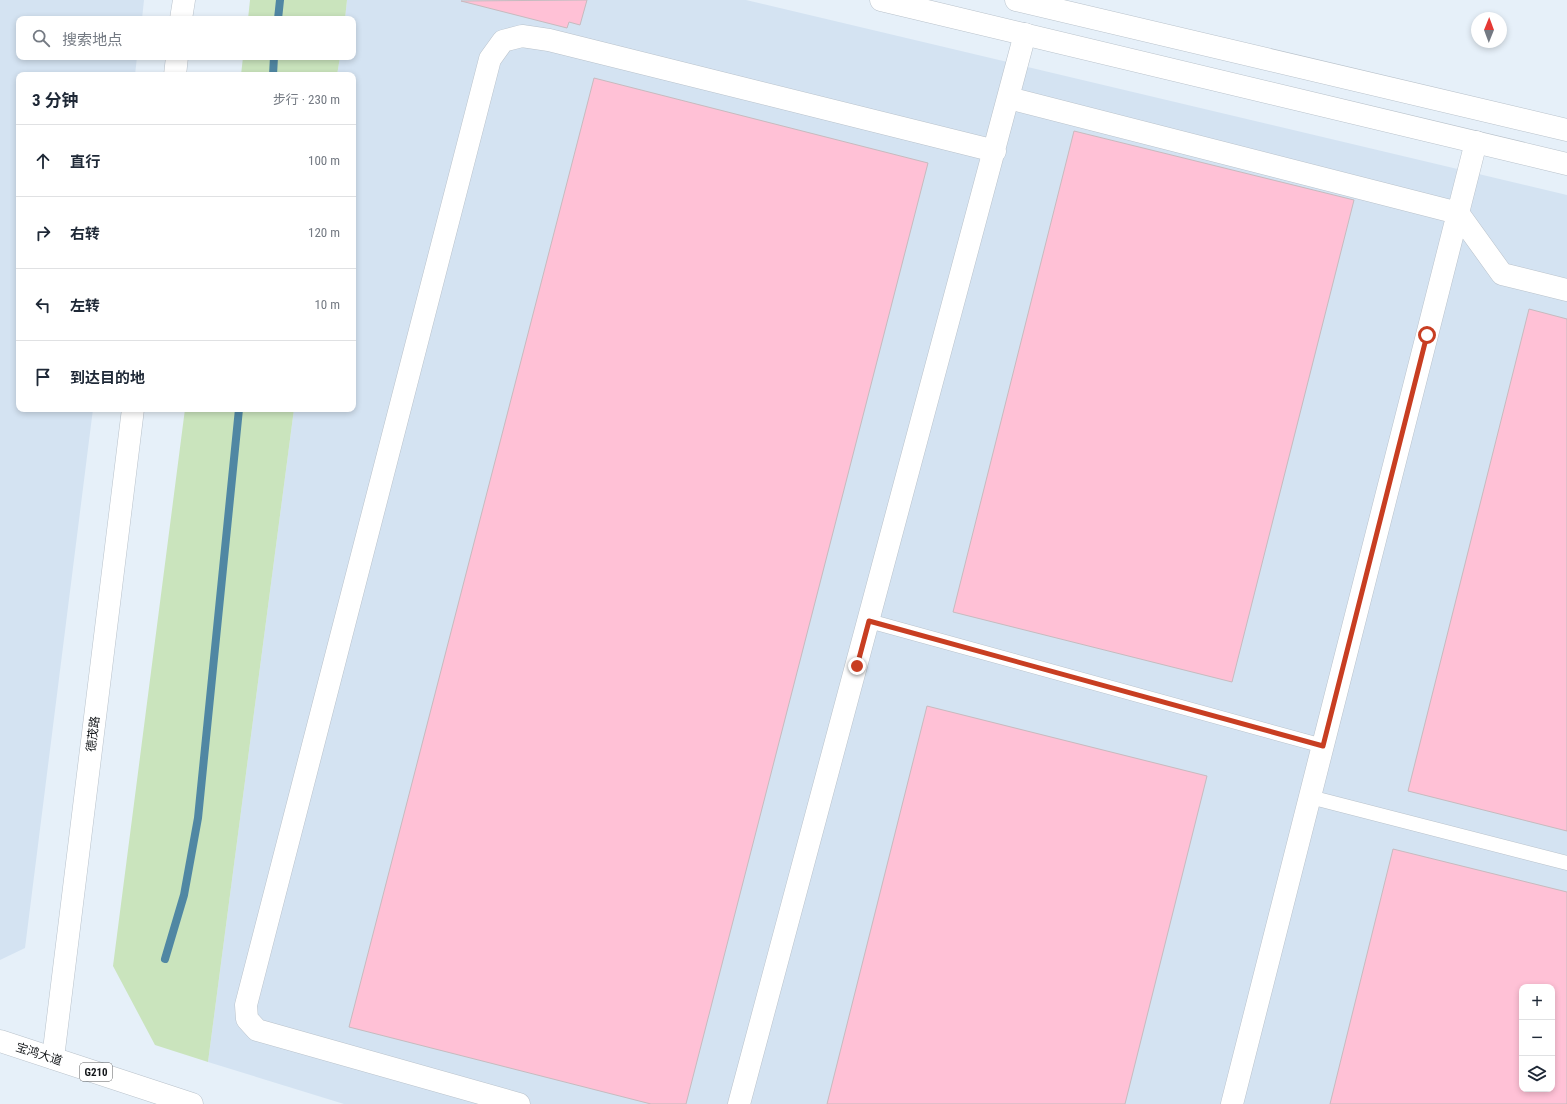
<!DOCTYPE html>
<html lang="zh">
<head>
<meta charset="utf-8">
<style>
  :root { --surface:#fff; --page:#f2f2f3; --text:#1f2937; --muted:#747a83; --line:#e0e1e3 }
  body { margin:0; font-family:"Roboto Condensed","Noto Sans SC",sans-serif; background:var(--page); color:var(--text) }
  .controls { position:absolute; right:12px; bottom:12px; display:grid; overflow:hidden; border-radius:8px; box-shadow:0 2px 6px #0003 }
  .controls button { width:36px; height:36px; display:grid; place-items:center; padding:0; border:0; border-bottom:1px solid var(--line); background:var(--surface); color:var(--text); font:20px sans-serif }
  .compass { position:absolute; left:1471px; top:12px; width:36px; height:36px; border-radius:50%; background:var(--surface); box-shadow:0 2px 6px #0003; rotate:1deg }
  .stop { position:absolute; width:12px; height:12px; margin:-9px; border:3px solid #c83e22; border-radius:50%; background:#fff }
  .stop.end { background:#c83e22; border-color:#fff; box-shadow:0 1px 4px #0008 }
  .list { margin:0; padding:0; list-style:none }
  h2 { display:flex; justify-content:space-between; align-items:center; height:52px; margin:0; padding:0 16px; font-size:17px }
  h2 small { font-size:13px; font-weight:400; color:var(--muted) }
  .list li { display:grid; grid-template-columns:26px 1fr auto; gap:12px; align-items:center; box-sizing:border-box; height:72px; padding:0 16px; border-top:1px solid var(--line) }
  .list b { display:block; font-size:15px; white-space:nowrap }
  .list em { font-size:13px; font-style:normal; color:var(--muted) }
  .icon { flex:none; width:22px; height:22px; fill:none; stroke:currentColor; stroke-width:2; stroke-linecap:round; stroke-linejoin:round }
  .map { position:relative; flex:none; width:1567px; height:1104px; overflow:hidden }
  .search { position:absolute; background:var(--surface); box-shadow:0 2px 6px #0003; left:16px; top:16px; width:340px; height:44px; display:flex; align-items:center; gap:10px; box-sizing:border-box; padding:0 14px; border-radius:8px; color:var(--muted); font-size:15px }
  .panel { position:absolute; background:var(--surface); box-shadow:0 2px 6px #0003; left:16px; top:72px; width:340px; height:340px; border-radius:8px }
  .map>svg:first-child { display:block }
</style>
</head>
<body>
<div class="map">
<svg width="1567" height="1104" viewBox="0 0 1567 1104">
  <rect width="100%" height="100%" fill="#e6f0f9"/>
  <path fill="#d4e3f2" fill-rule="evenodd" d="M0 0H144L142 19H19V57H137L135 75H19V409H93L25 948 0 960Z
    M347 0H746L1567 195V1104H344L208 1062 294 409H353V75H337L340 57H353V19H345ZM1522 987H1552V1089H1522Z"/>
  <path fill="#cae4bd" d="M250 0H347L345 19H248Z
    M243 57H340L337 75H241Z
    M185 409H294L208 1062 155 1045 113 966Z"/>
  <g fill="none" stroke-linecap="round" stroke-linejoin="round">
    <path stroke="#5087a3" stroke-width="8" d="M278 19 280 0
      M273 75 274 57
      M165 959 184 895 198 818 239 409"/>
  </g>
  <path fill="#ffc1d6" stroke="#c7babe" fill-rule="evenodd" d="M587 0 580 25 569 22 567 28 461 1Z
    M594 78 928 163 686 1104H651L349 1027Z
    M1074 131 1354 200 1232 682 953 612Z
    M1529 309 1567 319V831L1408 791Z
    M927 706 1207 776 1125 1104H827Z
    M1393 849 1567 892V1104H1330ZM1522 987H1552V1089H1522Z"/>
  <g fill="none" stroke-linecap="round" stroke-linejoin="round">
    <defs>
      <path id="lane" d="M869 621 1323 746
        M1310 797 1567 863"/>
      <path id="street" d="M1009 98 1458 213 1502 274 1567 290
        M519 1104 257 1030 247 1019 246 1005 490 59 503 41 522 36 549 40 995 151
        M739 1104 1025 34
        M1232 1104 1476 142"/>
      <path id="secondary" d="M881 0 1567 164
        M1016 0 1567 130
        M181 19 184 0
        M175 75 177 57
        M53 1058 133 409"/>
      <path id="highway" d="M0 1041 192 1104"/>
    </defs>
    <use href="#lane" stroke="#b9c2cb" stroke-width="15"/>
    <use href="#street" stroke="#b9c2cb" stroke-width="23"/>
    <use href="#secondary" stroke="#b9c2cb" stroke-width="23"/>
    <use href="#highway" stroke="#b9c2cb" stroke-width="23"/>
    <use href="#lane" stroke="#fff" stroke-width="14"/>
    <use href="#street" stroke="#fff" stroke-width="22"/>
    <use href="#secondary" stroke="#fff" stroke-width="22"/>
    <use href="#highway" stroke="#fff" stroke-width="22"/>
  </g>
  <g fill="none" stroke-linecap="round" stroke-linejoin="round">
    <path stroke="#c83e22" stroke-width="5" d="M857 666 869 621 1323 746 1427 335"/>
  </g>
  <g text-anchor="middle" stroke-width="4" stroke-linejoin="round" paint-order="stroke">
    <rect fill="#fff" stroke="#5a5c5e" stroke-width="1" x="80" y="1063" width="32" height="18" rx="3"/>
    <g font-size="11" font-weight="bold" fill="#131619">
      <text x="96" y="1076">G210</text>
    </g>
    <g font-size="12" fill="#131619" stroke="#fff">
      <text transform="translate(93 734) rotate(-83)" y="4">德茂路</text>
      <text transform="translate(39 1054) rotate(18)" y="4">宝鸿大道</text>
    </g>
  </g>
</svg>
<div class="controls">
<button>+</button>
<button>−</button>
<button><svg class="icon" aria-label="layers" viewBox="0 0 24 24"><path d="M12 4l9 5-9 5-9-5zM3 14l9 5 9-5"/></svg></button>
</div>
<svg class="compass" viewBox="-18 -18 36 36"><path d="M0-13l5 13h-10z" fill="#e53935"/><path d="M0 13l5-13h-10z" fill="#747a83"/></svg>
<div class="stop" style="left:1427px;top:335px"></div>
<div class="stop end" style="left:857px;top:666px"></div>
<div class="search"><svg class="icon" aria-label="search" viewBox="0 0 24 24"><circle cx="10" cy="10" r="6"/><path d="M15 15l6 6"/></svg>搜索地点</div>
<section class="panel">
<h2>3 分钟<small>步行 · 230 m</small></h2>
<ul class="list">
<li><svg class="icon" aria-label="ahead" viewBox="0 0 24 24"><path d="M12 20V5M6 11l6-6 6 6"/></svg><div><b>直行</b></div><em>100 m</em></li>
<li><svg class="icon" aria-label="right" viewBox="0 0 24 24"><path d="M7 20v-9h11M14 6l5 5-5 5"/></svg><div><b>右转</b></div><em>120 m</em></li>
<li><svg class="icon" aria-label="left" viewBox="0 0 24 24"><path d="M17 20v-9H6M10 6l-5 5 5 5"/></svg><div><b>左转</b></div><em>10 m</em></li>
<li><svg class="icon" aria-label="arrive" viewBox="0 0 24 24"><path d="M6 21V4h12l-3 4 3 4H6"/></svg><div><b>到达目的地</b></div></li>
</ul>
</section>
</div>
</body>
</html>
